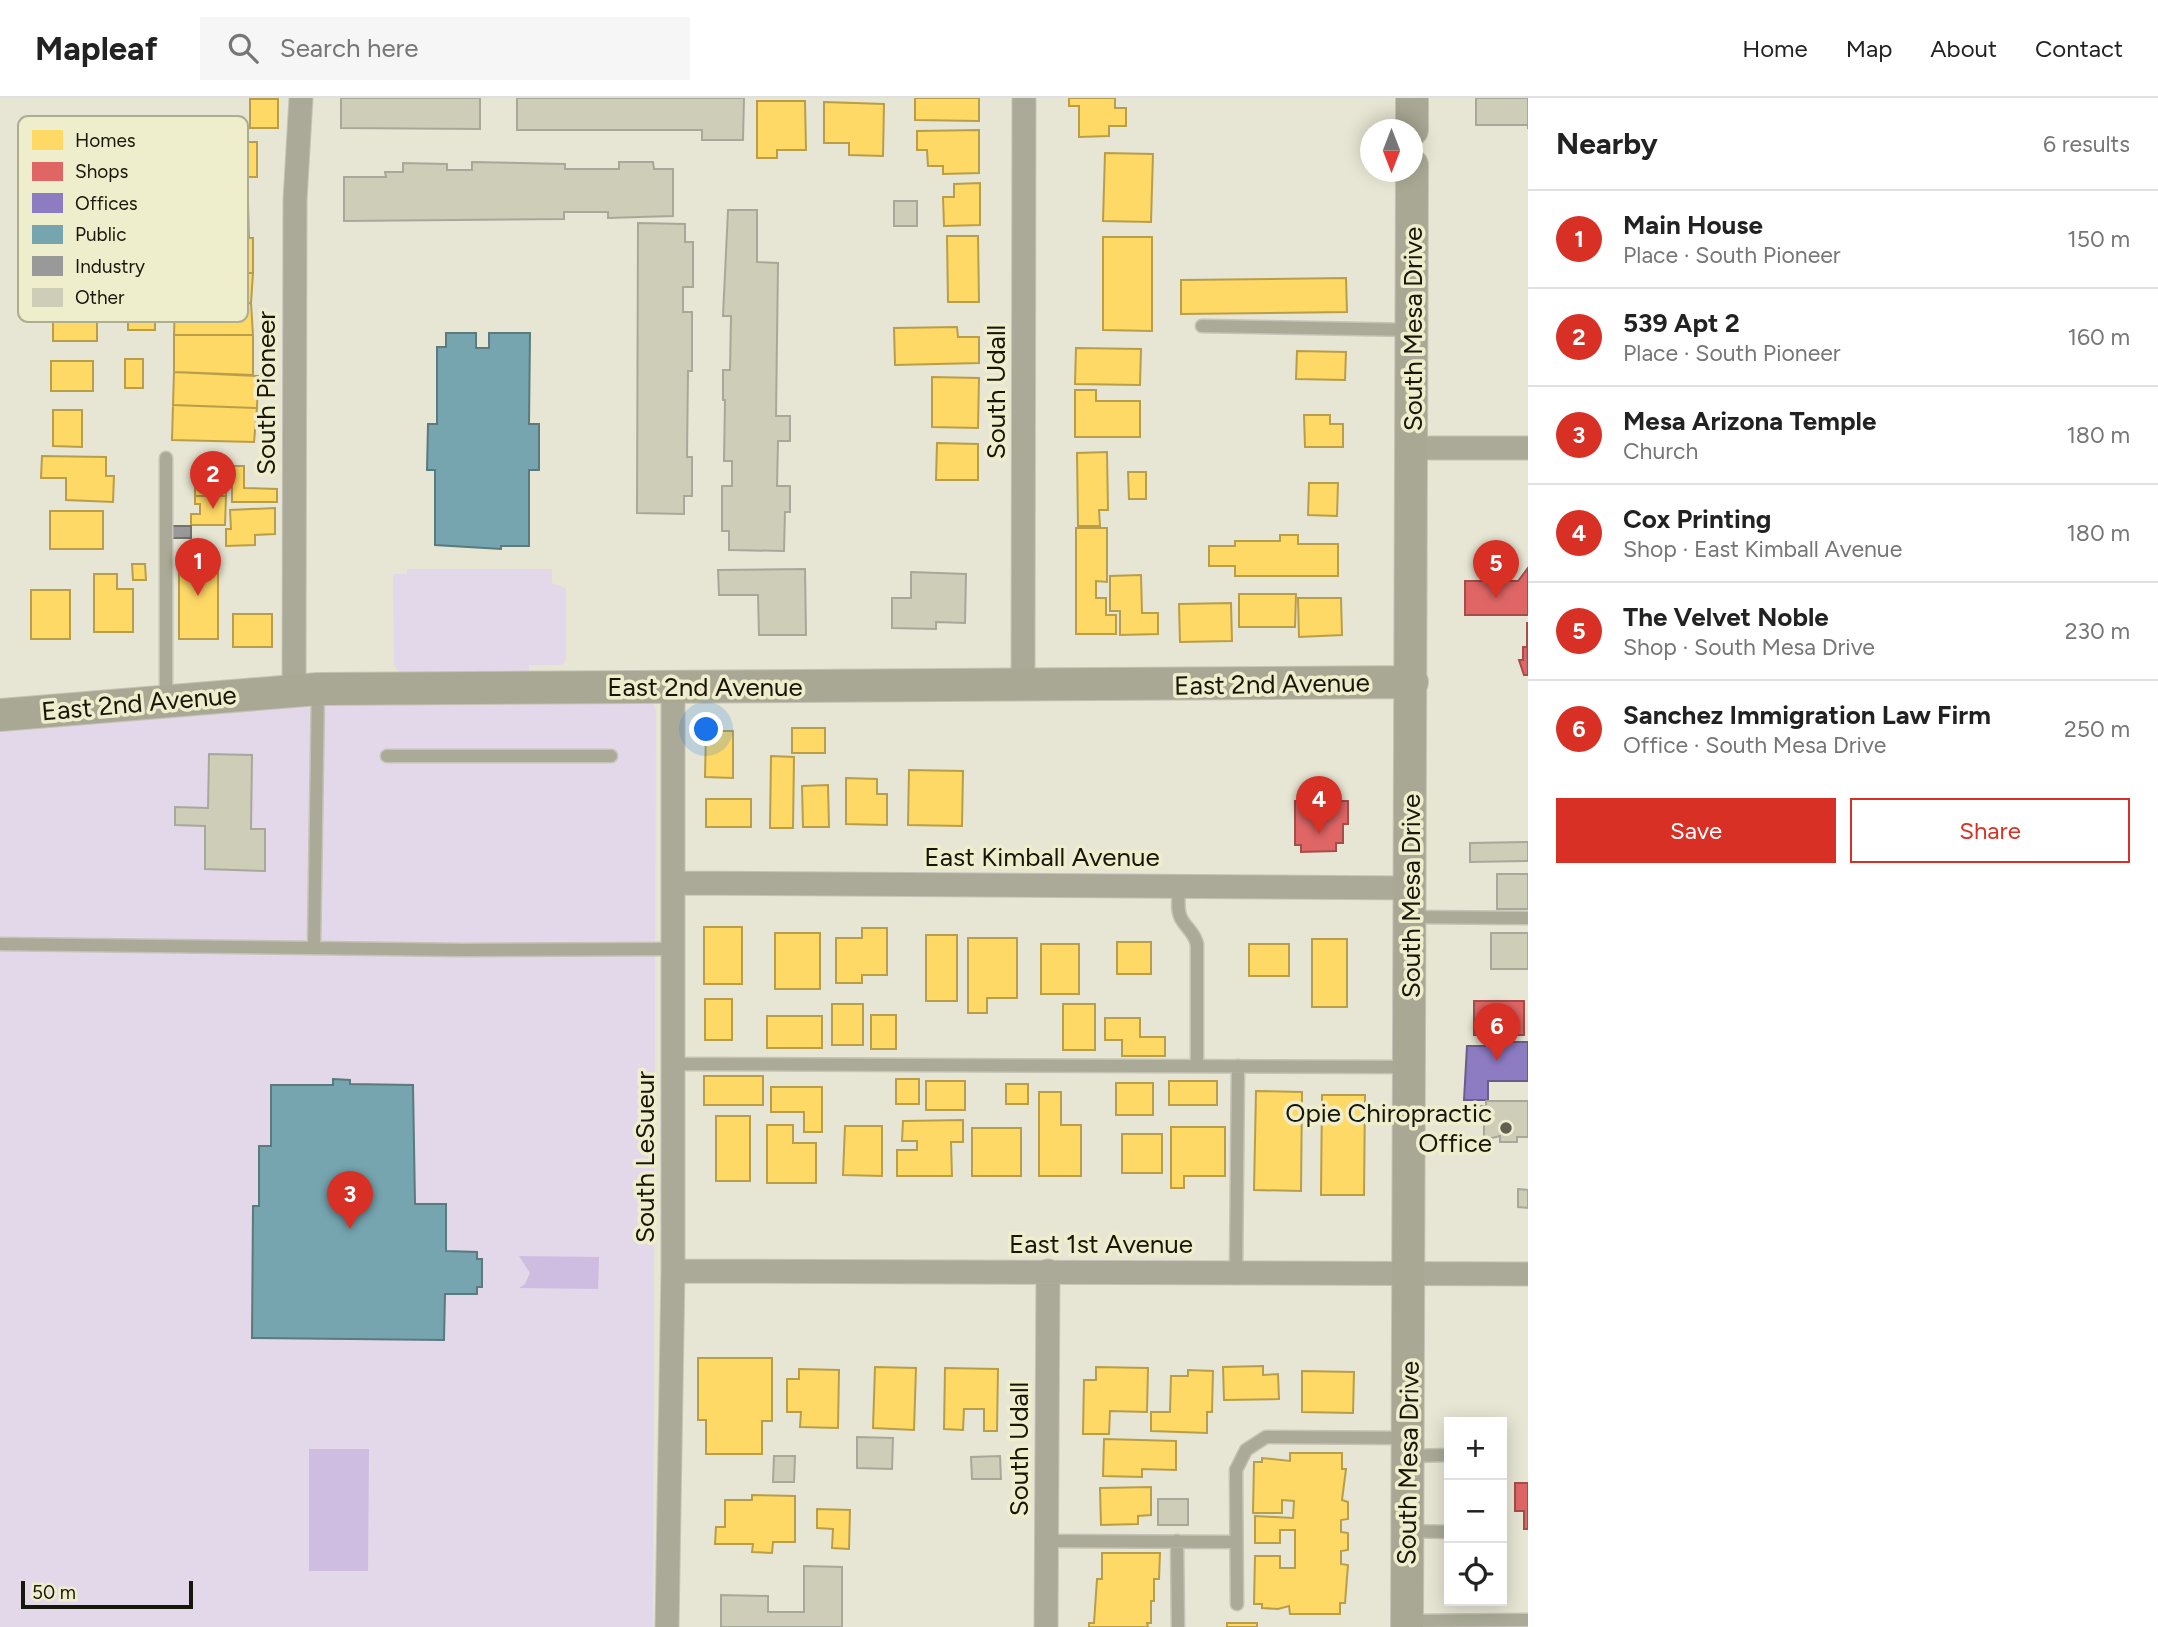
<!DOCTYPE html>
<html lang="en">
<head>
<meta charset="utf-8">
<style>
  :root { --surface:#fff; --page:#f6f6f6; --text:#222; --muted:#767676; --line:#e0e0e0; --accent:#d93025 }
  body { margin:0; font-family:Figtree,sans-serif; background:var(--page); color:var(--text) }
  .controls { position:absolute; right:21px; bottom:21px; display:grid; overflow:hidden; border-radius:0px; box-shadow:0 4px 18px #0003 }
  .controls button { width:63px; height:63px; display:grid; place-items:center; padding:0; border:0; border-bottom:2px solid var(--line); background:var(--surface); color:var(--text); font:35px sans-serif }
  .compass { position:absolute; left:1360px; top:21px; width:63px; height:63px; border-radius:50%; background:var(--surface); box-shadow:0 4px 18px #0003; rotate:180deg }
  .scale { position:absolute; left:21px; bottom:18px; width:172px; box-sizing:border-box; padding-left:7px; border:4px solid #17160a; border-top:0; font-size:19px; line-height:24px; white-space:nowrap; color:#17160a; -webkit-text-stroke:5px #efeecc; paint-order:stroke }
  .you { position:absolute; left:707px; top:632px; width:24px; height:24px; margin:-18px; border:5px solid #fff; border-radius:50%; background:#1a73e8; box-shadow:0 0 0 10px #1a73e833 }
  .badge { display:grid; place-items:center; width:46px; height:46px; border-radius:50%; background:var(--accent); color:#fff; font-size:23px; font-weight:700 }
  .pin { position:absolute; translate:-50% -58px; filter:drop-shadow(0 2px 4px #0008) }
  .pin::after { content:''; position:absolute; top:37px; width:24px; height:21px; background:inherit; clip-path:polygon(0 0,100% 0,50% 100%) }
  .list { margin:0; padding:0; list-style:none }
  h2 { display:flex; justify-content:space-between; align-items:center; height:91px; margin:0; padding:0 28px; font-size:30px }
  h2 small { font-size:23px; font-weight:400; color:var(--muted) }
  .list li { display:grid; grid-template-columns:46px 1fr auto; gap:21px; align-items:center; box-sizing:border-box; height:98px; padding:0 28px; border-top:2px solid var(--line) }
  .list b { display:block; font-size:26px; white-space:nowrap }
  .list p { margin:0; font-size:23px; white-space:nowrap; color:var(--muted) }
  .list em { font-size:23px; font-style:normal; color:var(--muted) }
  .actions { display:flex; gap:14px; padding:21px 28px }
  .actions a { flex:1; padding:16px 0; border:2px solid var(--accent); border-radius:0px; text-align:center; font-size:24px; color:var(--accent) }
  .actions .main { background:var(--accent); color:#fff }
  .icon { flex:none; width:38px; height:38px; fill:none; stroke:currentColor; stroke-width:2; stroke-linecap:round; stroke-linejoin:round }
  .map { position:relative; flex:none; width:1528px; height:1529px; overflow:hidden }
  header { display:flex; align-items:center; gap:42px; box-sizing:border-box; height:98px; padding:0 35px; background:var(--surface); border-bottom:2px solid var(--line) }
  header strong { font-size:33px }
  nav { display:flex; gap:38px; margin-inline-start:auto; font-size:24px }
  .search { width:490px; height:63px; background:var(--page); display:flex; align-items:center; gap:18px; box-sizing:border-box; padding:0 24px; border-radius:0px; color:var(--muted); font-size:26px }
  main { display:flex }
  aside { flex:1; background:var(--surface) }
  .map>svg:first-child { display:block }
</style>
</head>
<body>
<header>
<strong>Mapleaf</strong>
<div class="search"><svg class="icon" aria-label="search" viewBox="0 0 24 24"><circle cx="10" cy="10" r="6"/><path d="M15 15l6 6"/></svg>Search here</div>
<nav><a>Home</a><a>Map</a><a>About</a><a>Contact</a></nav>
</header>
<main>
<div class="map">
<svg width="1528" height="1529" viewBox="0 0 1528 1529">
  <rect width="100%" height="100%" fill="#e7e6d4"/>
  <path fill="#e2d8e9" d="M407 471H552V485L566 490V562L563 567H529V573L399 574 394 567 393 476H407Z
    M647 601 653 605 656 613 653 1529H0V632L220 607Z"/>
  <path fill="#cebde0" d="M519 1158 599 1159 598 1191 519 1190 525 1186 530 1175Z
    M309 1351H369L368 1473H309Z"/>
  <path fill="#ffd966" stroke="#b99e4a" stroke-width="2" d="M915 0H979V23L915 22Z
    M1069 0H1115V10H1126V28H1109V38L1079 39V8H1069Z
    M250 1H278V30H250Z
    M757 3H805L806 52H777V60H757Z
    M824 4 884 6 883 58 849 57V45H824Z
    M979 32V75L943 76V68H928L927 52H917V33Z
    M174 44H257V79H174Z
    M1105 55 1153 56 1151 124 1103 123Z
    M980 85V127L944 128 943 99H954V86Z
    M173 106H248L249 140H173Z
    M947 138H978L979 204H948Z
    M1103 139H1152V233L1103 232Z
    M173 140H253V175L174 174Z
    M174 174 253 175 251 205 175 206Z
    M1346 180 1347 214 1181 216V182Z
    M128 201H155V232H128Z
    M251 205 253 237H174L175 206Z
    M53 213H97V243H53Z
    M957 229 958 239H979V265L895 267 894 230Z
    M174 237H253V277L174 274Z
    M1076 250 1141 251 1140 287 1075 286Z
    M1297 253 1346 254 1345 282 1296 281Z
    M125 261H143V290H125Z
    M51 263H93V293H51Z
    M174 274 258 278 257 310 173 307Z
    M932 279 979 280 978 330 932 329Z
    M1075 292H1096V303H1140V339H1075Z
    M173 307 257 310 254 344 172 342Z
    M53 312H82V349L53 348Z
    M1304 317H1330V326H1343V349H1305Z
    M937 345 978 346V382H936Z
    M1107 354 1108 412H1099L1100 428H1078L1077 355Z
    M42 358 106 359V378H114L113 404 66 402V380H41Z
    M201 364H227L226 398H195V386H200V382H192V372H200Z
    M232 368H244V390L277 391V404H232Z
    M1128 374H1146V401H1129Z
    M1309 385H1338L1337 418 1308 417Z
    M195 398H226L225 427H191V416H200V406H195Z
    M275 410V436L255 437V447L226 448V431H231L230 412Z
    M50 413H103V451H50Z
    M1076 430H1107V484L1096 483V500H1106V517H1116V536H1076Z
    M1280 437H1298V446H1338V478H1235V468H1209V448H1235V443H1280Z
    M179 455H218V541H179Z
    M132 466H145L146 482H133Z
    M94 476H117V491H133V534H94Z
    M1141 477 1142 515H1158V536L1120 537V513H1110V478Z
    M31 492H70V541H31Z
    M1239 496H1296L1295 529H1239Z
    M1298 500H1341L1342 537 1299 539Z
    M1231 505 1232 543 1180 544 1179 506Z
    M233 516H272V549H233Z
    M792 630H825V655H792Z
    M706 633H733V680L705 679Z
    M771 658 794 659 793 730H770Z
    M909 672 963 673 962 728 908 727Z
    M846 680 877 681V696H887V727L846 726Z
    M828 687 829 729H803L802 688Z
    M706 701H751V729H706Z
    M704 829H742V886H704Z
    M862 830H887V877H862V885H836V840H862Z
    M775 835H820V891H775Z
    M926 837H957V903H926Z
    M968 840H1017V900H987V915H968Z
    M1312 841H1347V909H1312Z
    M1117 844H1151V876H1117Z
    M1041 846H1079V896H1041Z
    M1249 846H1289V878H1249Z
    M705 901H732V942H705Z
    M832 906H863V947H832Z
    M1063 906H1095V952H1063Z
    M871 917H896V951H871Z
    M767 918H822V950H767Z
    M1105 920H1140V939H1165V958H1122V942H1105Z
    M704 978H763V1007H704Z
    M896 981H919V1006H896Z
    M926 983H965V1012H926Z
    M1169 983H1217V1007H1169Z
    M1116 985H1153V1017H1116Z
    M1006 986H1028V1006H1006Z
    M771 989H822V1034H804V1014H771Z
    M1256 993 1302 994 1301 1093 1254 1092Z
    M1039 994H1061V1027H1081V1078H1039Z
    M1322 997H1365L1364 1097H1321Z
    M716 1018H750V1083H716Z
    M963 1022V1044H951L952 1078H897V1052H917V1043H902L903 1023Z
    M767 1027H793V1045H816V1085H767Z
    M845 1028H882V1078L843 1077Z
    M1171 1029H1225V1078H1184V1090H1171Z
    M972 1030H1021V1078H972Z
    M1122 1036H1162V1075H1122Z
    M698 1260H772V1323H762V1356H706V1322H698Z
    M1263 1268V1277L1278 1276 1279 1301 1224 1302 1223 1269Z
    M875 1269 916 1270 914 1332 873 1330Z
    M1096 1269 1148 1270 1147 1314 1110 1313 1109 1336H1083L1084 1282H1096Z
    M945 1270 998 1271 997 1333H984V1311H964L963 1332 944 1331Z
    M799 1271 839 1272 838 1330 800 1329 801 1314H787V1281H799Z
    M1188 1272 1213 1273 1212 1314H1207V1335L1151 1333V1314H1170L1171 1278H1188Z
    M1302 1273 1354 1274 1353 1315 1302 1314Z
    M1104 1341 1176 1343V1372L1142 1371V1379L1103 1378Z
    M1290 1355H1342V1371H1346L1342 1402 1348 1404V1421L1341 1422V1434L1348 1435V1452L1341 1453V1466L1348 1467 1345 1505H1340V1516H1290L1289 1508 1278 1511 1262 1510V1506H1254L1255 1458H1280V1470H1295V1432H1280V1445H1255V1418L1293 1420 1294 1403 1282 1402V1415H1253L1254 1364H1262V1360L1290 1363Z
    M1151 1389V1417L1138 1418V1426L1101 1427 1100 1390Z
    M752 1397 795 1398V1444H773L772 1455 752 1454 753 1446H715L716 1429H725V1402H752Z
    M817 1411 850 1412 849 1451 832 1450 833 1431 817 1430Z
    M1102 1455H1160L1159 1481H1154V1503H1151V1525H1147L1148 1529H1089V1525H1094L1097 1481H1102Z
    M1227 1525H1257V1529H1227Z"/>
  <path fill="#e06666" stroke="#a44e4a" stroke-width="2" d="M1528 470V517H1465V483H1518Z
    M1527 524 1528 577H1524L1519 562H1523V549H1527Z
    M1295 703H1348V726H1343V745H1336V753L1301 754V747H1295Z
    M1474 903H1524V937H1474Z
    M1515 1385H1528V1431H1524V1413H1515Z"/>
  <path fill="#8e7cc3" stroke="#6a5d8c" stroke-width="2" d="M1486 944H1528V983H1488V1002H1464L1467 948H1485Z"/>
  <path fill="#76a5af" stroke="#5a7a7e" stroke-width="2" d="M446 235H476V250H489V235H530L529 326H539V372H529V448H501V451L435 447V372H427L428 326H437V249H446Z
    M333 981 350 982V986L413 987 415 1106H446V1153L477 1154V1161H482V1189H477V1196H445L444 1242 252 1240 253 1108H259V1048H271V987H333Z"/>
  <path fill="#999" stroke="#72726e" stroke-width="2" d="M172 428H191V440H172Z"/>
  <path fill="#cecdb8" stroke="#a8a89a" stroke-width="2" d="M341 0H480V31L341 30Z
    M517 0H744L743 42H702V32H517Z
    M1476 0H1528V31V27H1476Z
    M472 64 565 66V71H619V64H653L654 71H673V118L608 120V114H564V121L344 123V79H386L385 74H403V65L447 66V72H472Z
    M894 103H917V128H894Z
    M728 112H757V164L778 165 776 318H790V343H778L777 388H790V414H785L784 453 729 452V433H722V388H732V363H724L725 302H723V272H730L731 218H723Z
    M638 125 685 126V144H693V189H683V214H692V273H688L687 359H692V398H684V416L637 415Z
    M805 471 806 537H759L758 497H719L718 472Z
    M911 474 966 476 965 525 936 524V531L892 530V500H911Z
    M209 656 252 657 251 731H265V773L205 771V728L175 727V709L208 710Z
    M1528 744V763L1470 764V745Z
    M1497 776H1528V811H1497Z
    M1491 835H1528V871H1491Z
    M1486 1003H1528V1039H1517V1044H1500V1038L1488 1041 1484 1038V1022H1481V1008H1486Z
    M1518 1091 1528 1092V1110L1518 1109Z
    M857 1339 893 1340 892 1371 857 1370Z
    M774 1358H795L794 1384H773Z
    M1000 1358 1001 1381H972L971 1359Z
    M1158 1401H1188V1427H1158Z
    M804 1468 842 1469V1529H721V1497L768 1498V1514H804Z"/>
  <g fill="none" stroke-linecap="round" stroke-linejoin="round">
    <defs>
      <path id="lane" d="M1202 228 1413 232
        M166 360V602
        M387 658H611
        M1179 788C1179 799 1176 813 1182 822 1188 832 1194 834 1197 846V968
        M1411 819 1528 820
        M0 846 463 852 673 851
        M314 850 318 592
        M673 966 1410 969
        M1236 1174 1238 968
        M1408 1358 1449 1357
        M1408 1433 1449 1434
        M1047 1443 1236 1444
        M1177 1443 1178 1529
        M1237 1506 1236 1372 1246 1352 1266 1339 1408 1340
        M1407 1523 1528 1522"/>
      <path id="street" d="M1413 350H1528
        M1023 588 1024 0
        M294 591 295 102 301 0
        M673 785 1411 790
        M673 1173 1528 1176
        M667 1529 673 1173V589
        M1046 1529 1048 1173"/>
      <path id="secondary" d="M1412 0V32
        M0 617 318 591 1412 584
        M1407 1529 1412 67"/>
    </defs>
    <use href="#lane" stroke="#c4c3b5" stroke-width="15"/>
    <use href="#street" stroke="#c4c3b5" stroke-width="25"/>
    <use href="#secondary" stroke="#c4c3b5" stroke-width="34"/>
    <use href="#lane" stroke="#abaa98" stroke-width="12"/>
    <use href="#street" stroke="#abaa98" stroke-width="23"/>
    <use href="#secondary" stroke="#a9a894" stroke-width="32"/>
  </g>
  <circle fill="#605f51" stroke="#efeecc" stroke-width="2.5" cx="1506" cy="1030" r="7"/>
  <g text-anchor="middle" stroke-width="7" stroke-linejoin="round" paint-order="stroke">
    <g font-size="26" fill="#17160a" stroke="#efeecc">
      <text transform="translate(1413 231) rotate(-90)" y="9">South Mesa Drive</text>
      <text transform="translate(996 294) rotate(-90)" y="9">South Udall</text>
      <text transform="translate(266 295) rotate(-90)" y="9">South Pioneer</text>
      <text transform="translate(1272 586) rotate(-1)" y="9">East 2nd Avenue</text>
      <text x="705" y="598">East 2nd Avenue</text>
      <text transform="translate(139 605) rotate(-5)" y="9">East 2nd Avenue</text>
      <text x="1042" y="768">East Kimball Avenue</text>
      <text transform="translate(1411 798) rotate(-90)" y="9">South Mesa Drive</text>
      <text transform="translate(645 1059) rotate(-90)" y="9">South LeSueur</text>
      <text x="1101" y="1155">East 1st Avenue</text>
      <text transform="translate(1019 1351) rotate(-90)" y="9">South Udall</text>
      <text transform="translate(1408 1365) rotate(-89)" y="9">South Mesa Drive</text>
    </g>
    <g font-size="26" fill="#17160a" stroke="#efeecc" text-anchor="end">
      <text x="1492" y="1024">Opie Chiropractic<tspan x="1492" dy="30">Office</tspan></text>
    </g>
  </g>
  <rect x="18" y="18" width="230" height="206" rx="10" fill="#efeecc" stroke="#aead92" stroke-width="2"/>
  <rect x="32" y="32" width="31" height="20" fill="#ffd966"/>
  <rect x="32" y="64" width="31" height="19" fill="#e06666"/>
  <rect x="32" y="95" width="31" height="20" fill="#8e7cc3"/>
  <rect x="32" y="127" width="31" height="19" fill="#76a5af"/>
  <rect x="32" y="158" width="31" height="20" fill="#999"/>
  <rect x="32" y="190" width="31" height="19" fill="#cecdb8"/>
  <g font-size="19" fill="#17160a">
    <text x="75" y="49">Homes</text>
    <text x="75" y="80">Shops</text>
    <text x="75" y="112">Offices</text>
    <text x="75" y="143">Public</text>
    <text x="75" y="175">Industry</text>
    <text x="75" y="206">Other</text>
  </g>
</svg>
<div class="controls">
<button>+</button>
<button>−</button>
<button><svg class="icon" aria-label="locate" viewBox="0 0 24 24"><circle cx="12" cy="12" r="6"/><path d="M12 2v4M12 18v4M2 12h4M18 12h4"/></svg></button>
</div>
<svg class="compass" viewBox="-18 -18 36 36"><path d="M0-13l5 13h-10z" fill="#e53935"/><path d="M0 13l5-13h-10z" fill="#767676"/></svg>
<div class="scale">50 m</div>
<div class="you"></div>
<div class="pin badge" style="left:198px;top:498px">1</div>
<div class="pin badge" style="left:213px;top:411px">2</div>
<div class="pin badge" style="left:350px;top:1131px">3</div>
<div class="pin badge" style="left:1319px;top:736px">4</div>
<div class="pin badge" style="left:1496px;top:500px">5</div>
<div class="pin badge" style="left:1497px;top:963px">6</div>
</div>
<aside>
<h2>Nearby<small>6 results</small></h2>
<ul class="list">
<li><span class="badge">1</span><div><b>Main House</b><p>Place · South Pioneer</p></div><em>150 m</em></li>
<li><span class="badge">2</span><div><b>539 Apt 2</b><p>Place · South Pioneer</p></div><em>160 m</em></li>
<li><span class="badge">3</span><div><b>Mesa Arizona Temple</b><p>Church</p></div><em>180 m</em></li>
<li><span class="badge">4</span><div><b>Cox Printing</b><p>Shop · East Kimball Avenue</p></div><em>180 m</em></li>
<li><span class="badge">5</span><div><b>The Velvet Noble</b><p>Shop · South Mesa Drive</p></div><em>230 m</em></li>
<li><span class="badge">6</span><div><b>Sanchez Immigration Law Firm</b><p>Office · South Mesa Drive</p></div><em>250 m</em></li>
</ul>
<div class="actions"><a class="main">Save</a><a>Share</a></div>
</aside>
</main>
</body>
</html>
